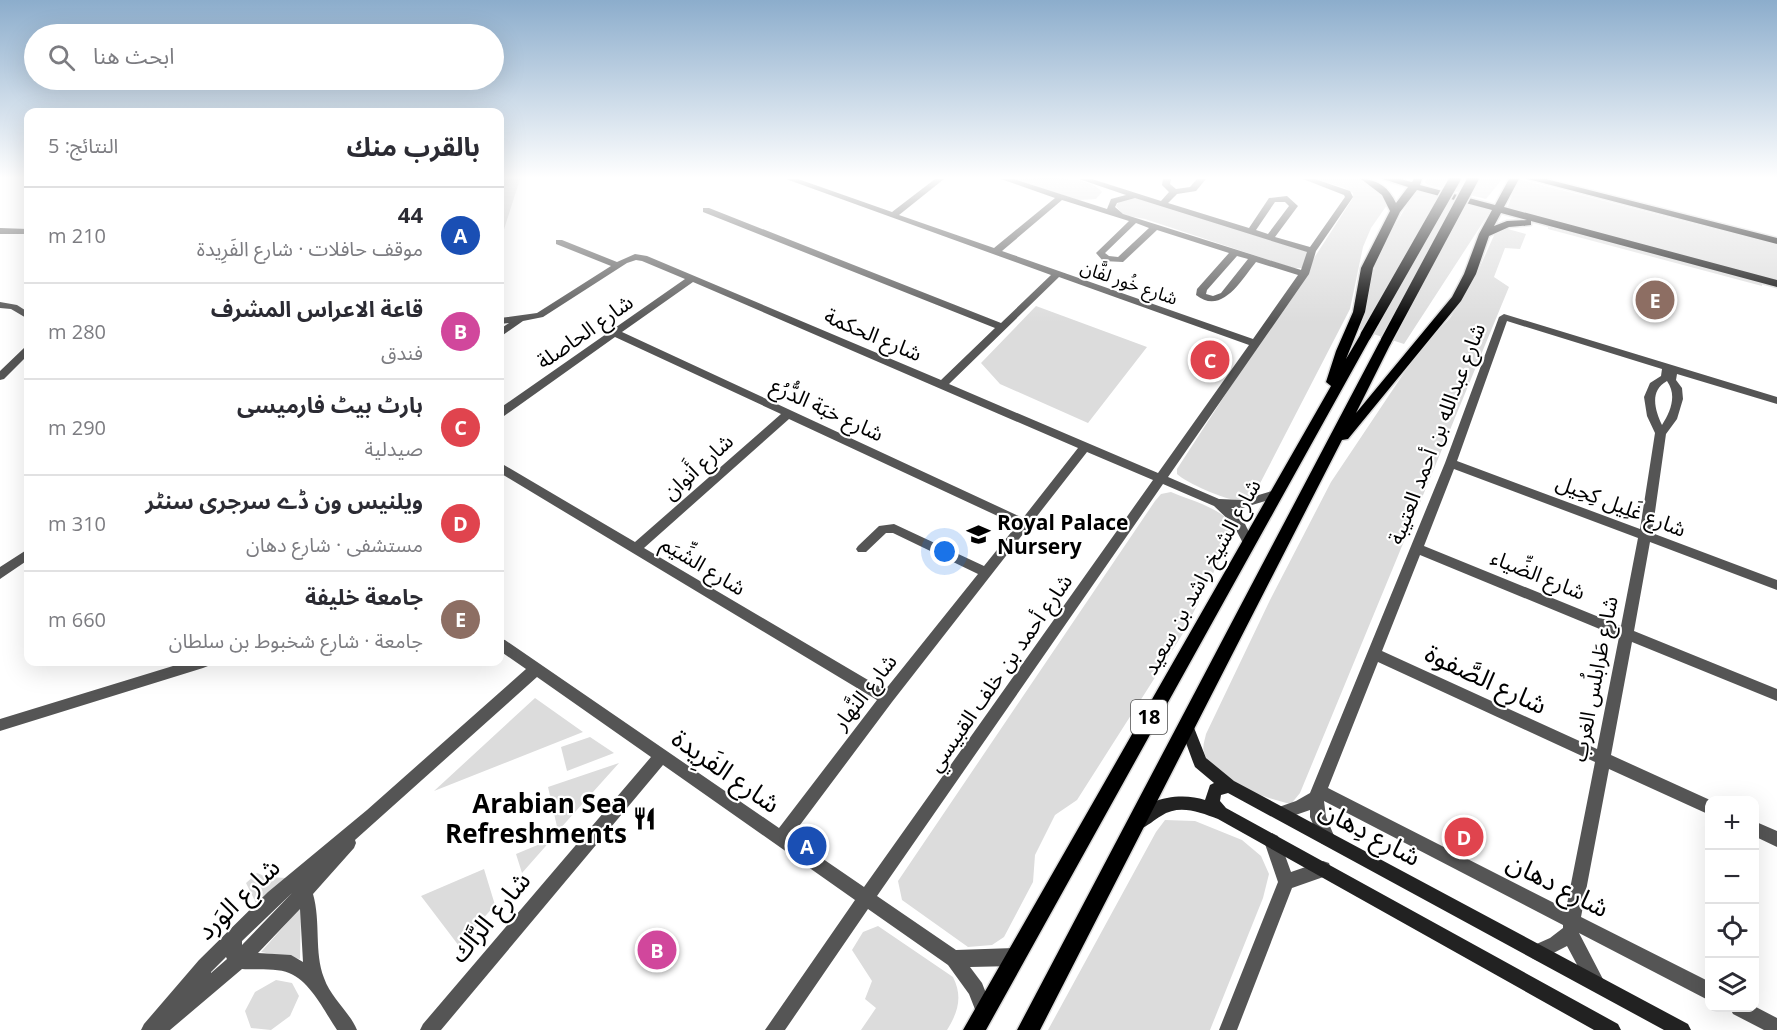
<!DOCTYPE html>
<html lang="ar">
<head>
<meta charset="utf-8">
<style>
  :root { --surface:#fff; --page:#f7f7f7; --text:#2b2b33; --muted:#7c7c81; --line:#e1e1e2; --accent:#000 }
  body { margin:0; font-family:"Open Sans","Noto Sans Arabic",sans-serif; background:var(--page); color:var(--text); direction:rtl }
  .controls { position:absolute; right:18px; bottom:18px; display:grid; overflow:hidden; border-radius:12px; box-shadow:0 6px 24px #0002 }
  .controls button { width:54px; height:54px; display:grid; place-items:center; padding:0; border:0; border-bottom:2px solid var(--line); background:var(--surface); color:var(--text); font:30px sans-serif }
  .you { position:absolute; left:945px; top:552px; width:21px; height:21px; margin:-15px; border:4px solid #fff; border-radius:50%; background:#1a73e8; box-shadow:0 0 0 9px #1a73e833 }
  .badge { display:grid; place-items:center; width:39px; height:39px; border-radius:50%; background:var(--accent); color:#fff; font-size:20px; font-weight:700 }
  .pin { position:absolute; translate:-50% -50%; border:3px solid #fff; box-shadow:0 2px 6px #0006 }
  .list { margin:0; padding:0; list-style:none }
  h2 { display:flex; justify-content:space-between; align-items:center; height:78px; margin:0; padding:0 24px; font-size:26px }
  h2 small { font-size:20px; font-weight:400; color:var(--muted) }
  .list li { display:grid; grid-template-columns:39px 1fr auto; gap:18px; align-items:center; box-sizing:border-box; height:96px; padding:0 24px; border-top:2px solid var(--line) }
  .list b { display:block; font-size:22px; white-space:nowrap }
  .list p { margin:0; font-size:20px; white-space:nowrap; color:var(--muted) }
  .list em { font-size:20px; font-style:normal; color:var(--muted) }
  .icon { flex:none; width:33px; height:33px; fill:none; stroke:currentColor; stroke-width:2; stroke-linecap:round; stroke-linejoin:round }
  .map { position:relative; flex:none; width:1777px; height:1030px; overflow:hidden; direction:ltr }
  .search { position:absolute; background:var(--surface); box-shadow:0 6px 24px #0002; left:24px; top:24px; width:480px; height:66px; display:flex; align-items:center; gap:15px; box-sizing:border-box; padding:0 21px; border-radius:33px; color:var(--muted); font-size:22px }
  .panel { position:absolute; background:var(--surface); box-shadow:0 6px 24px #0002; left:24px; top:108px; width:480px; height:558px; border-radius:12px; direction:rtl }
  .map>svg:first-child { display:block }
</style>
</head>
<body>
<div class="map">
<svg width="1777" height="1030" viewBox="0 0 1777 1030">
  <rect width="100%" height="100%" fill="#fff"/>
  <path fill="#dcdcdc" d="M500 179H520L500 242Z
    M1013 179C1036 179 1086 173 1102 192L1096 199 1078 200Z
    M1314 179H1362L1377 188 1387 200V205L1371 228 1363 247 1350 309 1254 495C1250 496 1244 499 1240 500 1226 501 1187 483 1177 474V469L1353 198V193L1344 188Z
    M1426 179H1502L1486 199 1428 185 1425 182Z
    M1518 179 1777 245V280L1507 209Z
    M1416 190 1491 210 1404 344 1358 329 1379 252Z
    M1130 198H1138L1308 252 1302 268H1293L1145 219 1123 215 1116 206 1119 202Z
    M1548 227 1762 283V286L1548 229Z
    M1504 228 1526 234 1520 249 1505 248 1494 277 1509 287 1300 793 1291 804C1266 799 1212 780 1204 752 1202 747 1205 739 1206 734L1270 600 1331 482 1420 349 1450 318 1474 280 1496 231Z
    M1036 306 1147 347 1088 423 1000 384 981 363Z
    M1171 492C1189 500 1233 511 1234 532L1182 635 1077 800 1055 815 1035 855 1033 882 1004 937 992 945 968 947 902 900 898 881 1155 501 1161 494Z
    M535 698 583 732 434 791Z
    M590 737 614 753 567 771 561 747Z
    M619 763 558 831 548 787Z
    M1165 820 1195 821 1242 840 1261 856 1269 874 1263 898 1210 1030H1048L1156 832Z
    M552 839 522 873 516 854Z
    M484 869 495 905 459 946 421 896Z
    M257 873 267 877 287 878 257 905 246 883Z
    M301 907 300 959 261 952Z
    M878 926 953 977C963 997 958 1012 947 1030H861L876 1008 865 999 872 981 852 950 863 932Z
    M276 980 292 983 299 996 290 1016 271 1030 251 1028 245 1011 255 992Z"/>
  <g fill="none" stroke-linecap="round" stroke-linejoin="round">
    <defs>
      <path id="primary" d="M1361 179C1378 179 1389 188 1396 203L1408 187 1383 179H1400L1412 182 1414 179H1422L1420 185 1495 205 1509 179H1519L1504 207 1777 280V287L1531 221V225L1509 227 1489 236 1476 274 1461 301 1348 439 1342 440 1040 1030H1017L1380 341 1386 337 1392 341 1356 413 1452 297 1464 274 1479 234 1492 210 1417 190 1400 212 1373 268 1365 312 1346 359 1362 332 1366 331 1372 335 986 1030H963L1331 386 1326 382 1336 351 1353 312 1361 268 1390 211 1382 195ZM1501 213 1527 220 1507 221 1494 226Z
        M1528 179H1546L1777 238V244Z"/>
    </defs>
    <use href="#primary" stroke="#dbdbdb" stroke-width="3"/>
    <path fill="#555" fill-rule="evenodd" d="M786 179H798L892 212 935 179H944L899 215 994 248 1055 198 1001 179H1014L1107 209 1111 199 1126 195 1079 179H1092L1161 201 1169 192 1162 185 1163 179H1171L1170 184 1176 189 1190 187 1197 179H1206L1196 191 1177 194 1168 203 1249 228 1269 198 1287 196 1298 206 1275 237 1310 247 1345 197 1344 195 1303 179H1315L1350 191 1353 197 1316 251 1309 274 1168 477 1219 499 1242 500 1275 490 1279 491 1281 494 1279 497 1242 508H1231L1242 518 1254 542 1252 545H1244L1233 524 1214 506 1163 484 877 896 956 950 1014 948 1020 951 1023 957 1020 963 1014 966 970 967 982 983 993 1011 990 1017 984 1020 978 1017 969 994 948 965 868 909 785 1030H765L855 900 663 765 441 1030H420L423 1024 651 757 537 677 355 840 356 843 354 848 313 894C321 922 314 952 324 978 331 998 349 1011 357 1030H337C324 1011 311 982 289 973 278 968 254 970 242 969L170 1030H141L144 1024 199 960 268 892 367 810 526 669 500 651V639L505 640 779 828 877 700 500 473V464L504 465 635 542 781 414 615 337 504 416H500V408L685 279 642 261 636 260 627 263 543 317 523 321 503 335 500 336V329L509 323 500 324V318L537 313 611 266 556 244V240H562L617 262 635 254 647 256 941 380 995 328 703 212V208H709L1001 323 1051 275ZM1135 198 1307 252 1301 270 1123 214 1115 207 1117 203ZM1062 200 1129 221 1096 253 1103 261 1123 262 1157 230 1229 253 1197 289 1196 295C1222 316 1242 279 1256 262L1298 275 1253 339 1002 251ZM1275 202H1285L1289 206 1268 234 1256 230ZM1136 223 1149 228 1118 257 1109 256 1105 253ZM1237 256 1248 259 1221 293 1213 296 1206 294 1207 290ZM1059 277 1249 345 1158 473 949 384ZM693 282 1078 448 1023 518 622 332ZM789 419 1017 525 984 566 894 524 879 526 858 546 856 549 858 552H866L886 533H893L978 574 885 690 644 548ZM1087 452 1153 480 864 887 791 837 892 702ZM292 893 242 945V941ZM300 909 303 962 291 955 258 953ZM226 957 227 959 211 973V972Z
      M0 228 28 229V234H0Z
      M0 302 17 305 28 312V319L11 309 0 308Z
      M1504 314 1777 397V404L1677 374 1676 380 1682 388 1683 399 1677 419 1666 434 1652 533 1777 580V590L1650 542 1634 631 1777 689V701L1632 642 1611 755 1710 800V815L1609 769 1581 917 1710 982V1001L1579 933 1605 983 1602 989 1596 992 1590 989 1567 946 1538 961 1532 958 1529 952 1532 946 1550 938 1563 928V925L1324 801 1326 817 1335 838 1333 843 1327 846 1321 843 1310 817V810L1281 820 1276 818 1273 813 1276 808 1296 801 1310 793 1445 463 1499 317ZM1507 321 1662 369 1661 376 1650 383 1644 397 1647 416 1655 433 1640 529 1457 461ZM1667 381C1677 395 1671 411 1662 425 1655 410 1649 391 1667 381ZM1454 469 1638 538 1621 626 1424 546ZM1420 555 1619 637 1597 749 1382 651ZM1378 662 1595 762 1566 909 1328 788Z
      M28 347V355L4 379 0 380V371L24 348Z
      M28 549V560L0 579V567Z
      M186 662H210L208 666 203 668 0 731V719Z
      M1754 821 1777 831V847L1754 836Z
      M1272 833 1278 836 1291 872 1323 861 1329 863 1331 869 1329 875 1292 888 1237 1030H1219L1278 882 1264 841 1266 836Z
      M1754 1006 1777 1018V1030H1764L1733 1014 1730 1008Z"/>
    <path fill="#222" fill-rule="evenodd" d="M1186 718 1191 720 1206 758 1234 781 1688 1024 1691 1030H1664L1228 793 1221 795 1220 801 1226 808 1618 1024 1621 1030H1594L1218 819C1199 812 1179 804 1161 816 1154 820 1148 826 1140 829L1135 827 1132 822C1143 797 1182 792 1205 800L1210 785 1214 783 1195 767 1193 762 1179 724 1181 720Z"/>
    <use href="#primary" fill="#000" fill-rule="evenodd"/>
    <defs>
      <path id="primary-bridge" d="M1366 335 1455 179
        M1386 341 1473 179"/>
    </defs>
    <use href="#primary-bridge" stroke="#dbdbdb" stroke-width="14" stroke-linecap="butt"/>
    <use href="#primary-bridge" stroke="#000" stroke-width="11"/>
  </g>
  <linearGradient id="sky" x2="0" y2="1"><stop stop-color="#8cadcc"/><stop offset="0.55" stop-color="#fff"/><stop offset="1" stop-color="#fff" stop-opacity="0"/></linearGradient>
  <rect width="1777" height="323" fill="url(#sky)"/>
  <defs>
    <symbol id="school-bare" viewBox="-9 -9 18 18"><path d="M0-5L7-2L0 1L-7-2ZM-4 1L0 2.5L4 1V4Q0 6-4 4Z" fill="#000" stroke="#fff" stroke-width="2.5" paint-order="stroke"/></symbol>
    <symbol id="restaurant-bare" viewBox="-9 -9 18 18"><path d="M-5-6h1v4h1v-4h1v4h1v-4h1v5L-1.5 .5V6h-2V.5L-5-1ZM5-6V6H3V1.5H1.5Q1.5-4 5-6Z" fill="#000" stroke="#fff" stroke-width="2.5" paint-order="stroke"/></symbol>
  </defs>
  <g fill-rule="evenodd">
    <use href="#school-bare" x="962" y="518" width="33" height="33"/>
    <use href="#restaurant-bare" x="628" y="802" width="33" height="33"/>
  </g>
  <g text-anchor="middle" stroke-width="4.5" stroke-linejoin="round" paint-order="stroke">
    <g font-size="18" fill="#000" stroke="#fff">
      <text transform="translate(1129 283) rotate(19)" y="6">شارع خُور لفَّان</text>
    </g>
    <rect fill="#fff" stroke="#4c4c4c" stroke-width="1.5" x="1131" y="700" width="36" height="34" rx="4.5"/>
    <g font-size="20" font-weight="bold" fill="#000">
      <text x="1149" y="724">18</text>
    </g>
    <g font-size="21" fill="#000" stroke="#fff">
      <text transform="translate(585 332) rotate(-35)" y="7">شارع الحاصلة</text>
      <text transform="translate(873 335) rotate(23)" y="7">شارع الحكمة</text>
      <text transform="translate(827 410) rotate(25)" y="7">شارع خبَة الدُّرُع</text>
      <text transform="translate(1437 434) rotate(-69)" y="7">شارع عبدالله بن أحمد العتيبة</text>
      <text transform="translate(698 467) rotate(-42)" y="7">شارع أَنوان</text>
      <text transform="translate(1621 506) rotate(21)" y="7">شارع غَلِيل كِحِيل</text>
      <text transform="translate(703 566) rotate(31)" y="7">شارع الشِّيَم</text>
      <text transform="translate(1538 575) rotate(22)" y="7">شارع الضِّياء</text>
      <text transform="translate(1202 577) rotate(-61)" y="7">شارع الشيخ راشد بن سعيد</text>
      <text transform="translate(1000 673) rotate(-55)" y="7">شارع أحمد بن خلف القبيسي</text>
      <text transform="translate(1595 679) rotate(-79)" y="7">شارع طَرابلُس الغرب</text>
      <text transform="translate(865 692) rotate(-52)" y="7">شارع النَّهار</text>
    </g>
    <g font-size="21" font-weight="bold" fill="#000" stroke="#fff" text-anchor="start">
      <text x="997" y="530">Royal Palace<tspan x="997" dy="24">Nursery</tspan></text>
    </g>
    <g font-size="26" fill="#000" stroke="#fff">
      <text transform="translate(1486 679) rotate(25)" y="9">شارع الصَّفوة</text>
      <text transform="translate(726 771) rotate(35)" y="9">شارع الفَرِيدة</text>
      <text transform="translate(1370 833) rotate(28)" y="9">شارع دِهان</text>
      <text transform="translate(1558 885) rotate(27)" y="9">شارع دهان</text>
      <text transform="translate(238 899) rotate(-44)" y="9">شارع الوَرد</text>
      <text transform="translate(490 917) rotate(-50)" y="9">شارع الرَّاك</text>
    </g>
    <g font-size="26" font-weight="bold" fill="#000" stroke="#fff" text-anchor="end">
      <text x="627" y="813">Arabian Sea<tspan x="627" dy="30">Refreshments</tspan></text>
    </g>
  </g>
</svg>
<div class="controls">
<button>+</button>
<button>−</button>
<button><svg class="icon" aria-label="locate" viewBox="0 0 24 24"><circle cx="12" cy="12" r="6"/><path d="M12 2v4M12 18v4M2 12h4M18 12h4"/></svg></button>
<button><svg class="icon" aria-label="layers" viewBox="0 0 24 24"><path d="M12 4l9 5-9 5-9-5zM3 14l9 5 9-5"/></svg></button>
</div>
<div class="you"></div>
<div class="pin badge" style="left:807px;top:846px;background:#1a4fb4">A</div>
<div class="pin badge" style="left:657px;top:950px;background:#d1479c">B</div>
<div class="pin badge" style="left:1210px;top:360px;background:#e0444e">C</div>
<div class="pin badge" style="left:1464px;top:837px;background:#e0444e">D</div>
<div class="pin badge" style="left:1655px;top:300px;background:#8d6e63">E</div>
<div class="search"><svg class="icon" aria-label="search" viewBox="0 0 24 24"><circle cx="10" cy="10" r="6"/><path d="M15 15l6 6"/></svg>ابحث هنا</div>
<section class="panel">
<h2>بالقرب منك<small>النتائج: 5</small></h2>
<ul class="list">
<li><span class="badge" style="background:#1a4fb4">A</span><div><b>44</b><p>موقف حافلات · شارع الفَرِيدة</p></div><em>210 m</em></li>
<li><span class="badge" style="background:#d1479c">B</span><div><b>قاعة الاعراس المشرف</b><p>فندق</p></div><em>280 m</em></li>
<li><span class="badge" style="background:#e0444e">C</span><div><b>ہارٹ بیٹ فارمیسی</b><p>صيدلية</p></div><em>290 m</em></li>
<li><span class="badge" style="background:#e0444e">D</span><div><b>ویلنیس ون ڈے سرجری سنٹر</b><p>مستشفى · شارع دهان</p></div><em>310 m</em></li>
<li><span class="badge" style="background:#8d6e63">E</span><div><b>جامعة خليفة</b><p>جامعة · شارع شخبوط بن سلطان</p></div><em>660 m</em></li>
</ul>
</section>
</div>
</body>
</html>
